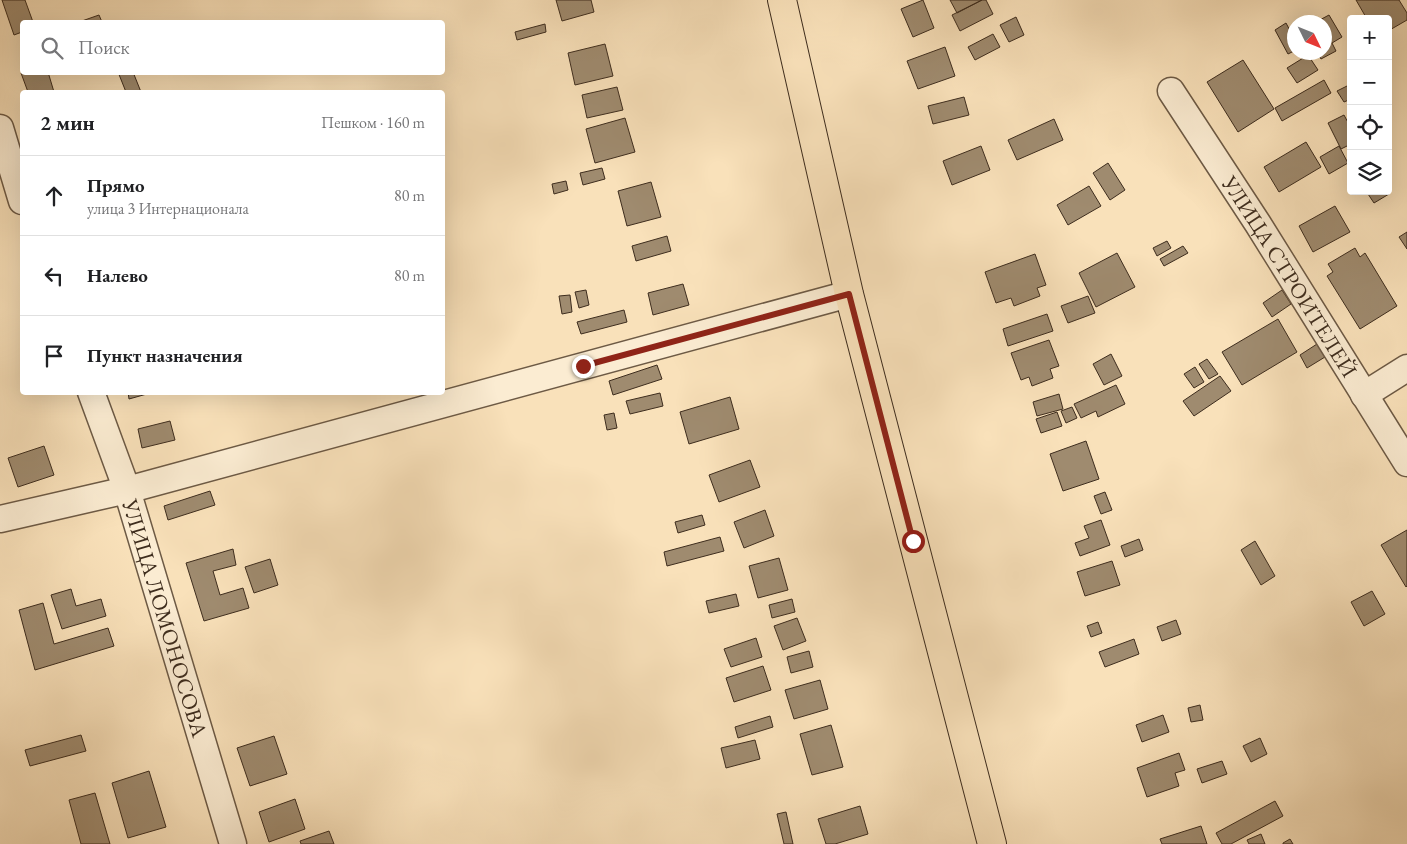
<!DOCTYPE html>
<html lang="ru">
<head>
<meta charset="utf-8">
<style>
  :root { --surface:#fff; --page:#f6f6f6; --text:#202124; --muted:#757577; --line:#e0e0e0 }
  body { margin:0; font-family:"EB Garamond",serif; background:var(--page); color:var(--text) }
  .controls { position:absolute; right:15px; top:15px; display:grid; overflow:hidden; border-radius:5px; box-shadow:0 5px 20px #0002 }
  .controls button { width:45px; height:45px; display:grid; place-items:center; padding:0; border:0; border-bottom:1px solid var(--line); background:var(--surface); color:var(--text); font:25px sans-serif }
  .compass { position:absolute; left:1287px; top:15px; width:45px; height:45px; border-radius:50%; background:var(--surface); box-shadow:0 5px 20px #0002; rotate:133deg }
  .stop { position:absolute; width:15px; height:15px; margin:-11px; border:4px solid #8f2418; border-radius:50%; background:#fff }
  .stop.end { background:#8f2418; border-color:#fff; box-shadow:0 1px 5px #0008 }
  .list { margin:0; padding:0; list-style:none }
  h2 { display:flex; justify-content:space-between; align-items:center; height:65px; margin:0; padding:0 20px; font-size:21px }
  h2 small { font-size:16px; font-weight:400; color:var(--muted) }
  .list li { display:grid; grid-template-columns:32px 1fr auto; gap:15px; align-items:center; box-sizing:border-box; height:80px; padding:0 20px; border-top:1px solid var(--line) }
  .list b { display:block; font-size:19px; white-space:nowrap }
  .list p { margin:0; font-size:16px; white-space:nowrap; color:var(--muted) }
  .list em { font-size:16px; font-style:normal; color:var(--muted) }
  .icon { flex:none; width:28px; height:28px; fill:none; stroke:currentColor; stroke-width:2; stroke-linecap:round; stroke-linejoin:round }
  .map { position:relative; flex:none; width:1407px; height:844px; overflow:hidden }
  .search { position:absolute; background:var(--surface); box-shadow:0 5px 20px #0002; left:20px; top:20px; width:425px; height:55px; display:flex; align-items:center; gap:12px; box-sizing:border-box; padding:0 18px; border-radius:5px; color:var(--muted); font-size:19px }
  .panel { position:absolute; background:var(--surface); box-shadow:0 5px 20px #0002; left:20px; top:90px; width:425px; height:305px; border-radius:5px }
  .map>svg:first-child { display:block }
</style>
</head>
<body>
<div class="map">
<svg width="1407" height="844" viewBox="0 0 1407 844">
  <rect width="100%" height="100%" fill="#f9e1ba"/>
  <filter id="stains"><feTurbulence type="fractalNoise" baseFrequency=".004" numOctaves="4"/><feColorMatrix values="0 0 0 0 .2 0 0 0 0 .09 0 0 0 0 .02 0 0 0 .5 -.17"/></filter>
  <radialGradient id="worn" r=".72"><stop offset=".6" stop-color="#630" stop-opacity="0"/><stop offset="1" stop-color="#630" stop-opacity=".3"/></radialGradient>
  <path fill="#9f8b6f" stroke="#3e2d1e" d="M2 0H25L33 22H22V32L14 35Z
    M556 0H591L594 12 562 21Z
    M923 0 934 28 913 37 901 9Z
    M950 0H982L957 13Z
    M982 0H986L993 14 960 31 952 15Z
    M1356 0H1399L1407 13V20L1388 31V19H1367Z
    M99 15 102 22H79Z
    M1329 15 1342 37 1332 43 1336 51 1321 59 1317 52H1324V22H1316Z
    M1016 17 1024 35 1009 42 1000 25Z
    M1286 23 1294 38V51L1288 54 1275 30Z
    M545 24 546 32 517 40 515 32Z
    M993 34 1000 47 975 60 968 47Z
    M605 44 613 76 575 85 568 53Z
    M945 47 955 76 918 89 907 61Z
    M1308 55 1318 70 1297 83 1287 68Z
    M1243 60 1274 109 1238 132 1207 82Z
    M48 72 54 92H28L21 73Z
    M118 72H133L141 92H126Z
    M1324 80 1331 93 1282 121 1275 108Z
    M1351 84V99L1344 102 1337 91Z
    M617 87 623 110 587 118 582 95Z
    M964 97 969 115 933 124 928 106Z
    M1344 115 1351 128V144L1341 149 1328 123Z
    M625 118 635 152 595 163 586 129Z
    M1054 119 1063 140 1017 160 1008 140Z
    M1306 142 1321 167 1279 192 1264 167Z
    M981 146 990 170 952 185 943 161Z
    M1339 146 1348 163 1329 174 1320 157Z
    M1108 163 1125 190 1110 200 1093 173Z
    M602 168 605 179 583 185 580 173Z
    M566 181 568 190 554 194 552 184Z
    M651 182 661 217 627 226 618 191Z
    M1089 186 1101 206 1068 225 1057 205Z
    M1366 191H1388L1389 194 1374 203Z
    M1335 206 1350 232 1313 252 1299 226Z
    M1407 232V249L1399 237Z
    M667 236 671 251 636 261 632 246Z
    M1167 241 1171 248 1157 256 1153 248Z
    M1183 246 1188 253 1164 266 1160 259Z
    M1355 248 1360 257 1365 253 1397 306 1360 329 1327 276 1333 272 1328 264Z
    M1117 253 1135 287 1096 307 1079 273Z
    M1035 254 1046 285 1037 288 1040 296 1014 306 1011 298 996 303 985 272Z
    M683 284 689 305 653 315 648 293Z
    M586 290 589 305 579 308 575 292Z
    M1282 290 1291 304 1272 317 1263 303Z
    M570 295 572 312 562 314 559 296Z
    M1088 296 1095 313 1068 323 1061 306Z
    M624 310 627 322 581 334 577 322Z
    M1047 314 1053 331 1008 346 1003 329Z
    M1278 319 1297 352 1242 385 1222 352Z
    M1049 340 1059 366 1050 369 1053 378 1032 386 1029 377 1021 380 1011 353Z
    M1317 344 1325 357 1307 368 1300 355Z
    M1111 354 1122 376 1104 385 1093 364Z
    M1207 359 1218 374 1209 379 1199 364Z
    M657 365 662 379 613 395 609 381Z
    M1195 367 1204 382 1194 388 1184 374Z
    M1220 376 1231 391 1194 416 1183 401Z
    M1116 385 1125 404 1098 417 1096 411 1081 418 1074 404Z
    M128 392H154L129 399Z
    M660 393 663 406 630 414 626 401Z
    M1059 394 1063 409 1037 416 1033 402Z
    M730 397 739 429 689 444 680 412Z
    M1072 407 1077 418 1066 423 1061 411Z
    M1057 412 1062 426 1041 433 1036 419Z
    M614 413 617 428 607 430 604 415Z
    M170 421 175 440 142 448 138 429Z
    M1086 441 1099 479 1063 491 1050 454Z
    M44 446 54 475 18 487 8 458Z
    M750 460 760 487 719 502 709 475Z
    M210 491 215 505 168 520 164 506Z
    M1105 492 1112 510 1101 514 1094 496Z
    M765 510 774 536 744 548 734 522Z
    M702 515 705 525 678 533 675 522Z
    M1101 520 1110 545 1080 556 1075 543 1089 538 1084 526Z
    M1407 530V586L1406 587 1381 545Z
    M720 537 724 551 667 566 664 552Z
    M1139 539 1143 550 1125 557 1121 546Z
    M1255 541 1275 576 1261 585 1241 550Z
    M233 549 236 565 213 571 220 595 243 588 249 608 204 621 186 563Z
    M779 558 788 590 758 598 749 566Z
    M270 559 278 585 254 593 245 567Z
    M1112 561 1120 585 1085 596 1077 572Z
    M71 589 76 606 101 599 106 616 62 629 51 595Z
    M1372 591 1385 614 1364 626 1351 602Z
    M736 594 739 606 709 613 706 601Z
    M792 599 795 612 772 618 769 605Z
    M43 603 54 644 108 628 114 646 35 670 19 610Z
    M797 618 806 641 783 650 774 626Z
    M1176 620 1181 634 1162 641 1157 627Z
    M1098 622 1102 633 1091 637 1087 626Z
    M756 638 762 657 731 667 724 649Z
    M1134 639 1139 654 1105 667 1099 652Z
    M809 651 813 667 791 673 787 657Z
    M763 666 771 690 734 702 726 678Z
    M820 680 828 709 794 719 785 690Z
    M1200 705 1203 720 1191 722 1188 708Z
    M1163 715 1169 732 1142 742 1136 725Z
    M770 716 773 727 738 738 735 727Z
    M831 725 843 767 812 775 800 734Z
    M81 735 86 751 30 766 25 750Z
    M274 736 287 774 250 786 237 748Z
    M1260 738 1267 754 1251 762 1243 746Z
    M755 740 760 759 726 768 721 748Z
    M1179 753 1185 770 1175 773 1179 786 1147 797 1137 768Z
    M1222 761 1227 774 1202 783 1197 769Z
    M149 771 166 827 128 838 112 783Z
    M95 793 110 844H81L69 800Z
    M295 799 305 829 269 842 259 812Z
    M1275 801 1283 816 1231 844H1222L1216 833Z
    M860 806 868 834 835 844H826L818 819Z
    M786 812 793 844H784L777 814Z
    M1201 826 1207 844H1162L1160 839Z
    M329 831 334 844H301L300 841Z
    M1261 834 1265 844H1249L1247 840Z
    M1290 839 1293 844H1283V843Z"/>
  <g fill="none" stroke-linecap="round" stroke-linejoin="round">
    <defs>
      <g id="minor">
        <path id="s1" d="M1171 91 1258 224 1407 463"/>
        <path d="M0 128 22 201"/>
        <path id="s2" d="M91 392 127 490 233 844"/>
        <path d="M1364 395 1407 368"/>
        <path d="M0 519 127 490 849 294"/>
      </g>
      <path id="primary" d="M782 0 849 294 992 844"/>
    </defs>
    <use href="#minor" stroke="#6d5a45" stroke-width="29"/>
    <use href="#primary" stroke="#3e2d1e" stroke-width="30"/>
    <use href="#minor" stroke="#fbecd2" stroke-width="26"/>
    <use href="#primary" stroke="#f9e1ba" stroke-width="28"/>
  </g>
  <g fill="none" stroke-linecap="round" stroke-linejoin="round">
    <path stroke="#8f2418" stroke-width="6" d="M583 366 849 294 913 541"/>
  </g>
  <g text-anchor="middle" stroke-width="4" stroke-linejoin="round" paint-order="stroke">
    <g font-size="22" fill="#3e2d1e" stroke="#fbecd2">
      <text dy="8" stroke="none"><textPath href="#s1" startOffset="220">УЛИЦА СТРОИТЕЛЕЙ</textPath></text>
      <text dy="8" stroke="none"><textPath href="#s2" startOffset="238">УЛИЦА ЛОМОНОСОВА</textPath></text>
    </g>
  </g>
  <rect width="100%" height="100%" filter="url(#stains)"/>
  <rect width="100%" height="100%" fill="url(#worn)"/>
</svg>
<div class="controls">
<button>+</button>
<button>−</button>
<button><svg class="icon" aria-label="locate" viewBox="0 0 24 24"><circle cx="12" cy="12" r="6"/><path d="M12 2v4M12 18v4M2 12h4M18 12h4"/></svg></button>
<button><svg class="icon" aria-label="layers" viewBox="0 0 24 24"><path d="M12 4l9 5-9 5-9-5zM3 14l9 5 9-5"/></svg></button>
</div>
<svg class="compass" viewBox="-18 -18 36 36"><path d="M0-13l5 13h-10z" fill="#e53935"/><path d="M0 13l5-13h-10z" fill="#757577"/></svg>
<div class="stop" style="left:913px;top:541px"></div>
<div class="stop end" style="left:583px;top:366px"></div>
<div class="search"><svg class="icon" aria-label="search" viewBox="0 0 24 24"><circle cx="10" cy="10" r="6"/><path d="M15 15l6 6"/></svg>Поиск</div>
<section class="panel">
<h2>2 мин<small>Пешком · 160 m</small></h2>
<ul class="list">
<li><svg class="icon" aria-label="ahead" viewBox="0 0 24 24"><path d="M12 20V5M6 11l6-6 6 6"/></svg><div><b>Прямо</b><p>улица 3 Интернационала</p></div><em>80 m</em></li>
<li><svg class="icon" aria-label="left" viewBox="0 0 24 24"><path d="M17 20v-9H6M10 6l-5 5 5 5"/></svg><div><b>Налево</b></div><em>80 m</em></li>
<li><svg class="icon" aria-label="arrive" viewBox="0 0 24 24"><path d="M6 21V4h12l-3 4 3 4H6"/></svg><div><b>Пункт назначения</b></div></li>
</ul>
</section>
</div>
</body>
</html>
